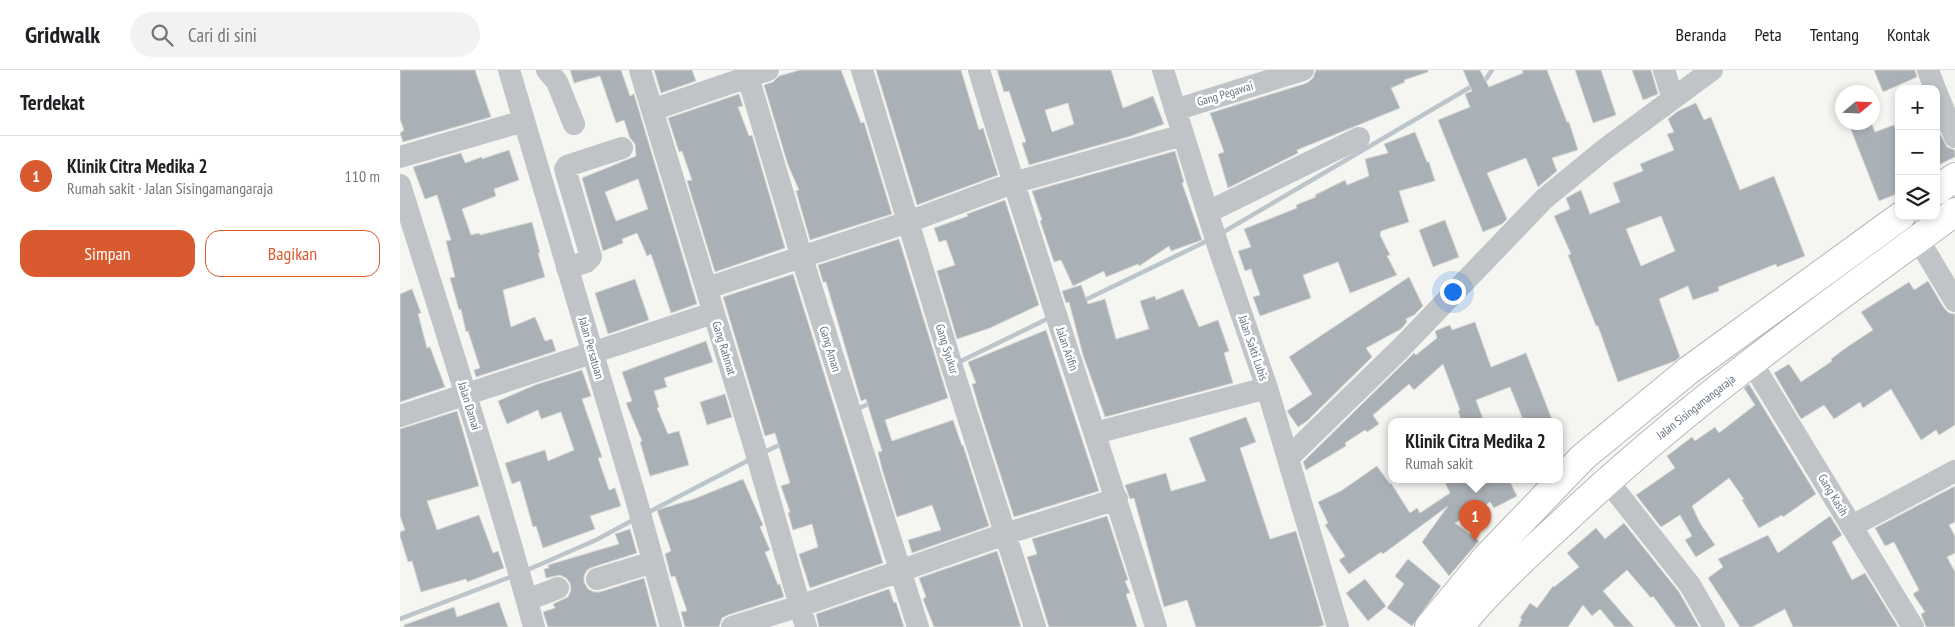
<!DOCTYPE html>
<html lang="id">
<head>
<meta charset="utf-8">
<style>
  :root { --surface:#fff; --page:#f2f2f2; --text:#202124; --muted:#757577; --line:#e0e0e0; --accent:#d95a2e }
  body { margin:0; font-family:"PT Sans Narrow",sans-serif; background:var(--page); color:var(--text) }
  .controls { position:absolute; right:15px; top:15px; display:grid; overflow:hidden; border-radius:10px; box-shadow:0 2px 8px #0003 }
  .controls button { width:45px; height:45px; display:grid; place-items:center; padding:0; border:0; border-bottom:1px solid var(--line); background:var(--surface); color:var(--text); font:25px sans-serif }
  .compass { position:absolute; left:1435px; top:15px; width:45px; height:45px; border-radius:50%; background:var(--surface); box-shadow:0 2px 8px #0003; rotate:71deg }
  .you { position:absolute; left:1052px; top:221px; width:18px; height:18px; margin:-12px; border:4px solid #fff; border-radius:50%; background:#1a73e8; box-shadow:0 0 0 8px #1a73e833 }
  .badge { display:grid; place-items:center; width:32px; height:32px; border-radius:50%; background:var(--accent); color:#fff; font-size:16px; font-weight:700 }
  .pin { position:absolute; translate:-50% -41px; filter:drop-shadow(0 1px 2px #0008) }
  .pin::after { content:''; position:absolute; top:26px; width:18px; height:15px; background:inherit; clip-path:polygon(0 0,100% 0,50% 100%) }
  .popup { position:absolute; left:988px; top:348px; width:175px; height:65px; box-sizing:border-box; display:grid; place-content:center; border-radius:10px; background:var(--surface); filter:drop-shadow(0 1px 4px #0005); font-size:16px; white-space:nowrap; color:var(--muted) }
  .popup b { font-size:19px; color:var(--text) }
  .popup::after { content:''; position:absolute; left:50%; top:100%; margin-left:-10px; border:10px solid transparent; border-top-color:var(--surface) }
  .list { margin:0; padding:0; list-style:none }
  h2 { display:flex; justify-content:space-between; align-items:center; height:65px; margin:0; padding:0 20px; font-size:21px }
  h2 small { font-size:16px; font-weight:400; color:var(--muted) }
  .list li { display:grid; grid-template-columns:32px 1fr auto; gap:15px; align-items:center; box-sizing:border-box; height:80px; padding:0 20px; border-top:1px solid var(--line) }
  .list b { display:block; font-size:19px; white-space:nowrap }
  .list p { margin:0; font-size:16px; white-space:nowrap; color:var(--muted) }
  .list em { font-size:16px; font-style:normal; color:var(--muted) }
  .actions { display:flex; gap:10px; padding:15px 20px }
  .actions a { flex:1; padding:11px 0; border:1px solid var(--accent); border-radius:15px; text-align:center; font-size:18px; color:var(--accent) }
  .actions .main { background:var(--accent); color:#fff }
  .icon { flex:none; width:28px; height:28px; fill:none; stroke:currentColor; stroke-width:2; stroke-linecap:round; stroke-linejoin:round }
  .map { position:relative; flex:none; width:1555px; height:557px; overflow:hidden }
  header { display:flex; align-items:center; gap:30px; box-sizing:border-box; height:70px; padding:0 25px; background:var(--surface); border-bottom:1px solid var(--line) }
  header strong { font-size:24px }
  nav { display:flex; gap:28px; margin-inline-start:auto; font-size:18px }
  .search { width:350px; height:45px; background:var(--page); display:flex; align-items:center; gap:12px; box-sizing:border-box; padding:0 18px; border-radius:28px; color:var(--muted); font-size:19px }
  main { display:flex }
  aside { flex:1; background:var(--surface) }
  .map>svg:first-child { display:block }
</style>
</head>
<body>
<header>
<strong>Gridwalk</strong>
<div class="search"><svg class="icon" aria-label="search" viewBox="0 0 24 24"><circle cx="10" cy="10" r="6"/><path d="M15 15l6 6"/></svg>Cari di sini</div>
<nav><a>Beranda</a><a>Peta</a><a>Tentang</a><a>Kontak</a></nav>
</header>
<main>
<aside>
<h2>Terdekat<small></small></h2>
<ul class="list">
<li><span class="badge">1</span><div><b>Klinik Citra Medika 2</b><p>Rumah sakit · Jalan Sisingamangaraja</p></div><em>110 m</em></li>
</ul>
<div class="actions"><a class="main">Simpan</a><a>Bagikan</a></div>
</aside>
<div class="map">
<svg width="1555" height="557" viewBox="0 0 1555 557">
  <rect width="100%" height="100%" fill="#f5f5f2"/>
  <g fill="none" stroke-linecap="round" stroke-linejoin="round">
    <path stroke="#bcc5ca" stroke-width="4.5" d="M1081 11 1086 9 1092 0
      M820 164 1074 15
      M683 231 809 170
      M557 293 649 248
      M455 340 473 332
      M362 383 382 374
      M247 443 351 389
      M125 501 196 470 235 449
      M0 549 113 506"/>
  </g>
  <path fill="#aab1b6" stroke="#d6d7d4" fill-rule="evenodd" d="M0 0H75L91 47 3 72 0 63 4 60 0 49Z
    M170 0H221L230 26 234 24 297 234 271 243 251 184 247 186 237 163 222 169 223 173 203 181 182 108 236 86 235 74 230 68 224 50 216 53 200 6 174 13ZM238 109 248 139 216 151 205 122Z
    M254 0H292L296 11 261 23Z
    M400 0H441L461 53 464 52 492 144 410 170 396 121 399 120 388 95 364 15 373 12 379 6Z
    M476 0H561L579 60 583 58 598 105 517 135Z
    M597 0H711L723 38 753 26 764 54 731 66 629 95 622 73 626 72 609 21 604 22ZM668 33 674 54 652 62 645 40Z
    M916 0H1028V2L1004 10 1005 12 991 18 1000 38 897 80 898 83 828 118 818 84 824 82 810 43 907 13 913 8Z
    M1063 0H1080L1089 17 1123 3 1122 0H1147L1167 52H1169L1178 80 1152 88 1157 101 1138 117 1126 88 1087 103 1107 149 1102 154 1083 162 1038 50 1070 37 1065 24 1072 21Z
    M1175 0H1201L1216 45 1193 53Z
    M1232 0H1251L1258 24 1243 30Z
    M1474 0H1515L1517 7 1483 22Z
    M339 24 343 36 338 37 349 66 352 65 385 178 315 202 287 111 292 110 282 81 279 82 268 48Z
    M1296 33 1304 50 1311 47 1340 120 1374 106 1405 186 1377 197 1376 194 1318 217 1319 221 1293 230 1288 216 1259 229 1280 287 1275 291 1218 312 1198 256H1196L1168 185 1171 184 1154 146 1170 139 1166 128 1181 120 1190 144 1220 132 1213 113 1243 101 1240 94 1274 80 1267 64 1274 62 1268 49 1278 41ZM1261 146 1275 181 1241 196 1226 159Z
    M1448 52H1471L1475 62 1494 55 1499 68V123L1479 131Z
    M1536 56 1547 77 1555 80V87L1536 96Z
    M1015 62 1027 92H1029L1035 111 999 121 1009 152 981 161 980 165 990 185 987 186 997 205 950 223 938 192 903 205 911 228 860 246 853 227 860 225 851 199 845 201 838 181 851 177 844 159 897 138 896 135 916 127 915 125 945 110 947 115 969 106 965 89 988 83 984 74Z
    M109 80 119 110 94 119 96 126 62 139 71 165 79 163 80 165 132 152 140 183H138L145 207 103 220 111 257 135 247 145 271 152 269 156 281 76 307 74 300 80 298 68 261 66 262 61 239 59 240 50 208 55 207 46 171 51 170 37 125 25 129 13 97 61 83 65 93 82 87V89Z
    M775 81 784 112 782 113 802 170 771 181 769 176 739 196 738 194 706 207 704 201 673 216 661 190 654 192 640 151 642 150 632 121Z
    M605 130 639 235 590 258 557 269 537 201 555 195 546 170 539 172 534 158 568 146 567 144Z
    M1045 150 1059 187 1033 197 1019 160Z
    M499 169 548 328 485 350 492 371 553 350 562 376 563 375 589 456 512 483 508 470 541 460 532 435 497 447 482 399 478 382 482 381 466 329 461 331 426 212H423L418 195Z
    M393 204 483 493 410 518 399 484 418 477 412 454 393 460 388 443 390 442 381 416 390 413 375 363 365 366 323 227Z
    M1009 207 1023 236 1014 245 1006 249 1007 252 1001 259 966 278 972 287 907 351 898 357 887 341 912 324 889 287Z
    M235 209 249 250 208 264 195 223Z
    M1528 211 1544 238 1549 243 1555 244V355L1539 365 1536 360 1521 370 1491 319 1463 338 1460 332 1434 349 1424 335 1401 349 1374 303 1389 294 1401 312 1432 291 1431 289 1450 275 1473 260 1461 242 1509 212 1514 220Z
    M681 215 688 234 705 229 716 269 749 259 740 231 755 226 756 230 783 219 799 257 818 250 829 281 824 283 833 313 705 347 683 285 669 232 666 233 662 221Z
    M12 219 21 243 18 244 27 278 30 277 45 317 0 332V224Z
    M1075 252 1091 297 1126 283 1153 352H1124L1110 317 1076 330 1084 352H1062L1058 341 1060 340 1043 294 1014 320 1009 314 973 345 979 354 967 362 965 360 945 373 946 376 906 400 903 392 1014 283 1016 285 1037 268 1035 261 1050 255 1052 260Z
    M646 260 699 421 614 447 580 341 572 314 576 313 568 292Z
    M306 271 313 292 264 308 267 317 254 321 259 337 257 338 268 364 279 361 289 395 250 406 240 372 242 371 226 333 232 331 222 302Z
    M182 300 191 326 182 329 202 387 198 388 209 420 215 418 221 436 190 446 195 459 143 478 136 456 133 457 120 411 112 414 105 393 145 380 148 391 174 380 161 342 141 349 138 340 107 354 98 331 135 315Z
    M1349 314 1416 424 1383 447 1382 445 1359 458 1342 430 1344 429 1329 408 1292 436 1300 453 1315 475 1296 487 1285 470 1292 466 1280 445 1261 457 1236 425 1275 398 1267 386 1292 367 1295 371 1315 357 1319 363 1355 335 1344 318Z
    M325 324 332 347 307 355 300 332Z
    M57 341 79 416 27 431 37 460 79 445 93 483 98 481 104 498 67 512 66 509 21 522 12 491 8 492 0 466V462L5 460 0 446V359Z
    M846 347 856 372 840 378 870 469 896 461 924 555 918 557H796L787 530 764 537 734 428 730 429 725 415 766 403 771 421 806 411 789 368Z
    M977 396 990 414 991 413 1010 443 1017 438 1020 443 1050 423 1044 410H1109L1117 426 1094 438 1090 432 1055 453 1079 471 1049 506 1022 472 1048 436 983 484 981 482 949 504 939 490 945 486 925 455 928 453 918 432 941 421Z
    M343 409 363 455 360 457 370 480 365 482 378 515 380 514 384 527 328 545 322 548 319 557H285L281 542 287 541 275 506 271 507 265 484 271 481 257 440 294 429Z
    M1555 416V452L1549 455 1555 466V483L1547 487 1555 502V557H1526L1521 544 1525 542 1513 524 1519 520 1494 472 1485 476 1475 458Z
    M707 446 728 510 725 511 730 523 726 524 737 557H649L627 487 637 484 632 469Z
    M1430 446 1442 465 1432 472 1452 510 1465 503 1498 557H1393L1385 539 1352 557H1340L1308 508 1323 497 1318 489 1368 465 1378 483Z
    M1224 453 1279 522 1299 557H1276L1253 526 1251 528 1227 500 1203 521 1234 557H1215L1200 539 1192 546 1183 535 1168 557H1118L1122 549 1120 548 1130 533 1137 538 1153 516 1154 517 1179 497 1167 483 1196 458 1205 469Z
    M230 459 237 483 193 497 187 500 184 506V512L188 519 194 522H200L244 508 257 557H148L143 542 155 538 153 534 168 527 171 520 170 513 166 508 160 505 146 508 144 499 149 498 148 495 219 474 215 464Z
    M597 481 621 557H534L523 529 526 527 519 508Z
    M1008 489 1041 516 1012 556 987 538 1004 514 995 506Z
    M965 509 986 536 968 551 946 523Z
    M489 519 494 533 496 532 504 557H419L416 544Z
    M99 532 108 557H4V555L54 537 57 547Z"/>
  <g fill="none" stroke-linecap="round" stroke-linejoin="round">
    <defs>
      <path id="major" d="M1536 121 1555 107
        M1029 557 1086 488 1183 387 1289 300 1501 146
        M1059 557C1090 519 1127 485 1163 452 1284 337 1420 240 1555 142"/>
    </defs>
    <use href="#major" stroke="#b4b7bb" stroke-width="30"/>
    <path stroke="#c0c4c7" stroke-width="22" d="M109 0 236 429 271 557
      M147 0 157 12 174 54
      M240 0 353 372 406 557
      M346 0 402 188 518 557
      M462 0 553 300 635 557
      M579 0C635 187 699 371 756 557
      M763 0 819 179 867 318 938 557
      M1264 0 1273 29
      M1528 0 1535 19
      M1536 21 1555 67
      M252 40 368 0
      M775 40 903 0
      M0 87 124 51
      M0 115C46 262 94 409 134 557
      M808 142 959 68
      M1518 169 1555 231
      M167 198 186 192 191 187 165 99 167 96 222 78
      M307 218 508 152 613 113 783 65
      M1352 293 1513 557
      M0 346 313 243
      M695 363 867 318
      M888 388 1000 279 1144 129 1205 79 1312 0
      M1207 410 1290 515 1314 557
      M1452 456 1555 401
      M197 509 253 492
      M127 530 158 518
      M332 557 400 536 605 464 717 429"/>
    <use href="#major" stroke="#fff" stroke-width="28"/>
  </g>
  <g text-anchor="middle" stroke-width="5" stroke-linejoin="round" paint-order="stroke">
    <g font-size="12" fill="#667481" stroke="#fff">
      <text transform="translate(825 24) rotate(-17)" y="4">Gang Pegawai</text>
      <text transform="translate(191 278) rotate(74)" y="4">Jalan Persatuan</text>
      <text transform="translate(324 278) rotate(73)" y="4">Gang Rahmat</text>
      <text transform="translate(853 278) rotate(71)" y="4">Jalan Sakti Lubis</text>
      <text transform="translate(430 279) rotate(73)" y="4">Gang Aman</text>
      <text transform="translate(547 279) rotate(73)" y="4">Gang Syukur</text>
      <text transform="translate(667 279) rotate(71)" y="4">Jalan Arifin</text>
      <text transform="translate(69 336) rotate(73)" y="4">Jalan Damai</text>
      <text transform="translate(1296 337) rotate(-38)" y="4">Jalan Sisingamangaraja</text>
      <text transform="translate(1433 425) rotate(59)" y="4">Gang Kasih</text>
    </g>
  </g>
</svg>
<div class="controls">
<button>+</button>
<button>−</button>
<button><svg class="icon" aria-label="layers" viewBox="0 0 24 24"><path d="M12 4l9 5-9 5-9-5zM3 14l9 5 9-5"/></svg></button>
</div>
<svg class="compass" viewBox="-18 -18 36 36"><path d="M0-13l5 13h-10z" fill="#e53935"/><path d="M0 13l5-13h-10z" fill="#757577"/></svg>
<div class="you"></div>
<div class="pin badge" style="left:1075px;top:471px">1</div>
<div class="popup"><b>Klinik Citra Medika 2</b>Rumah sakit</div>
</div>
</main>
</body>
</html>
